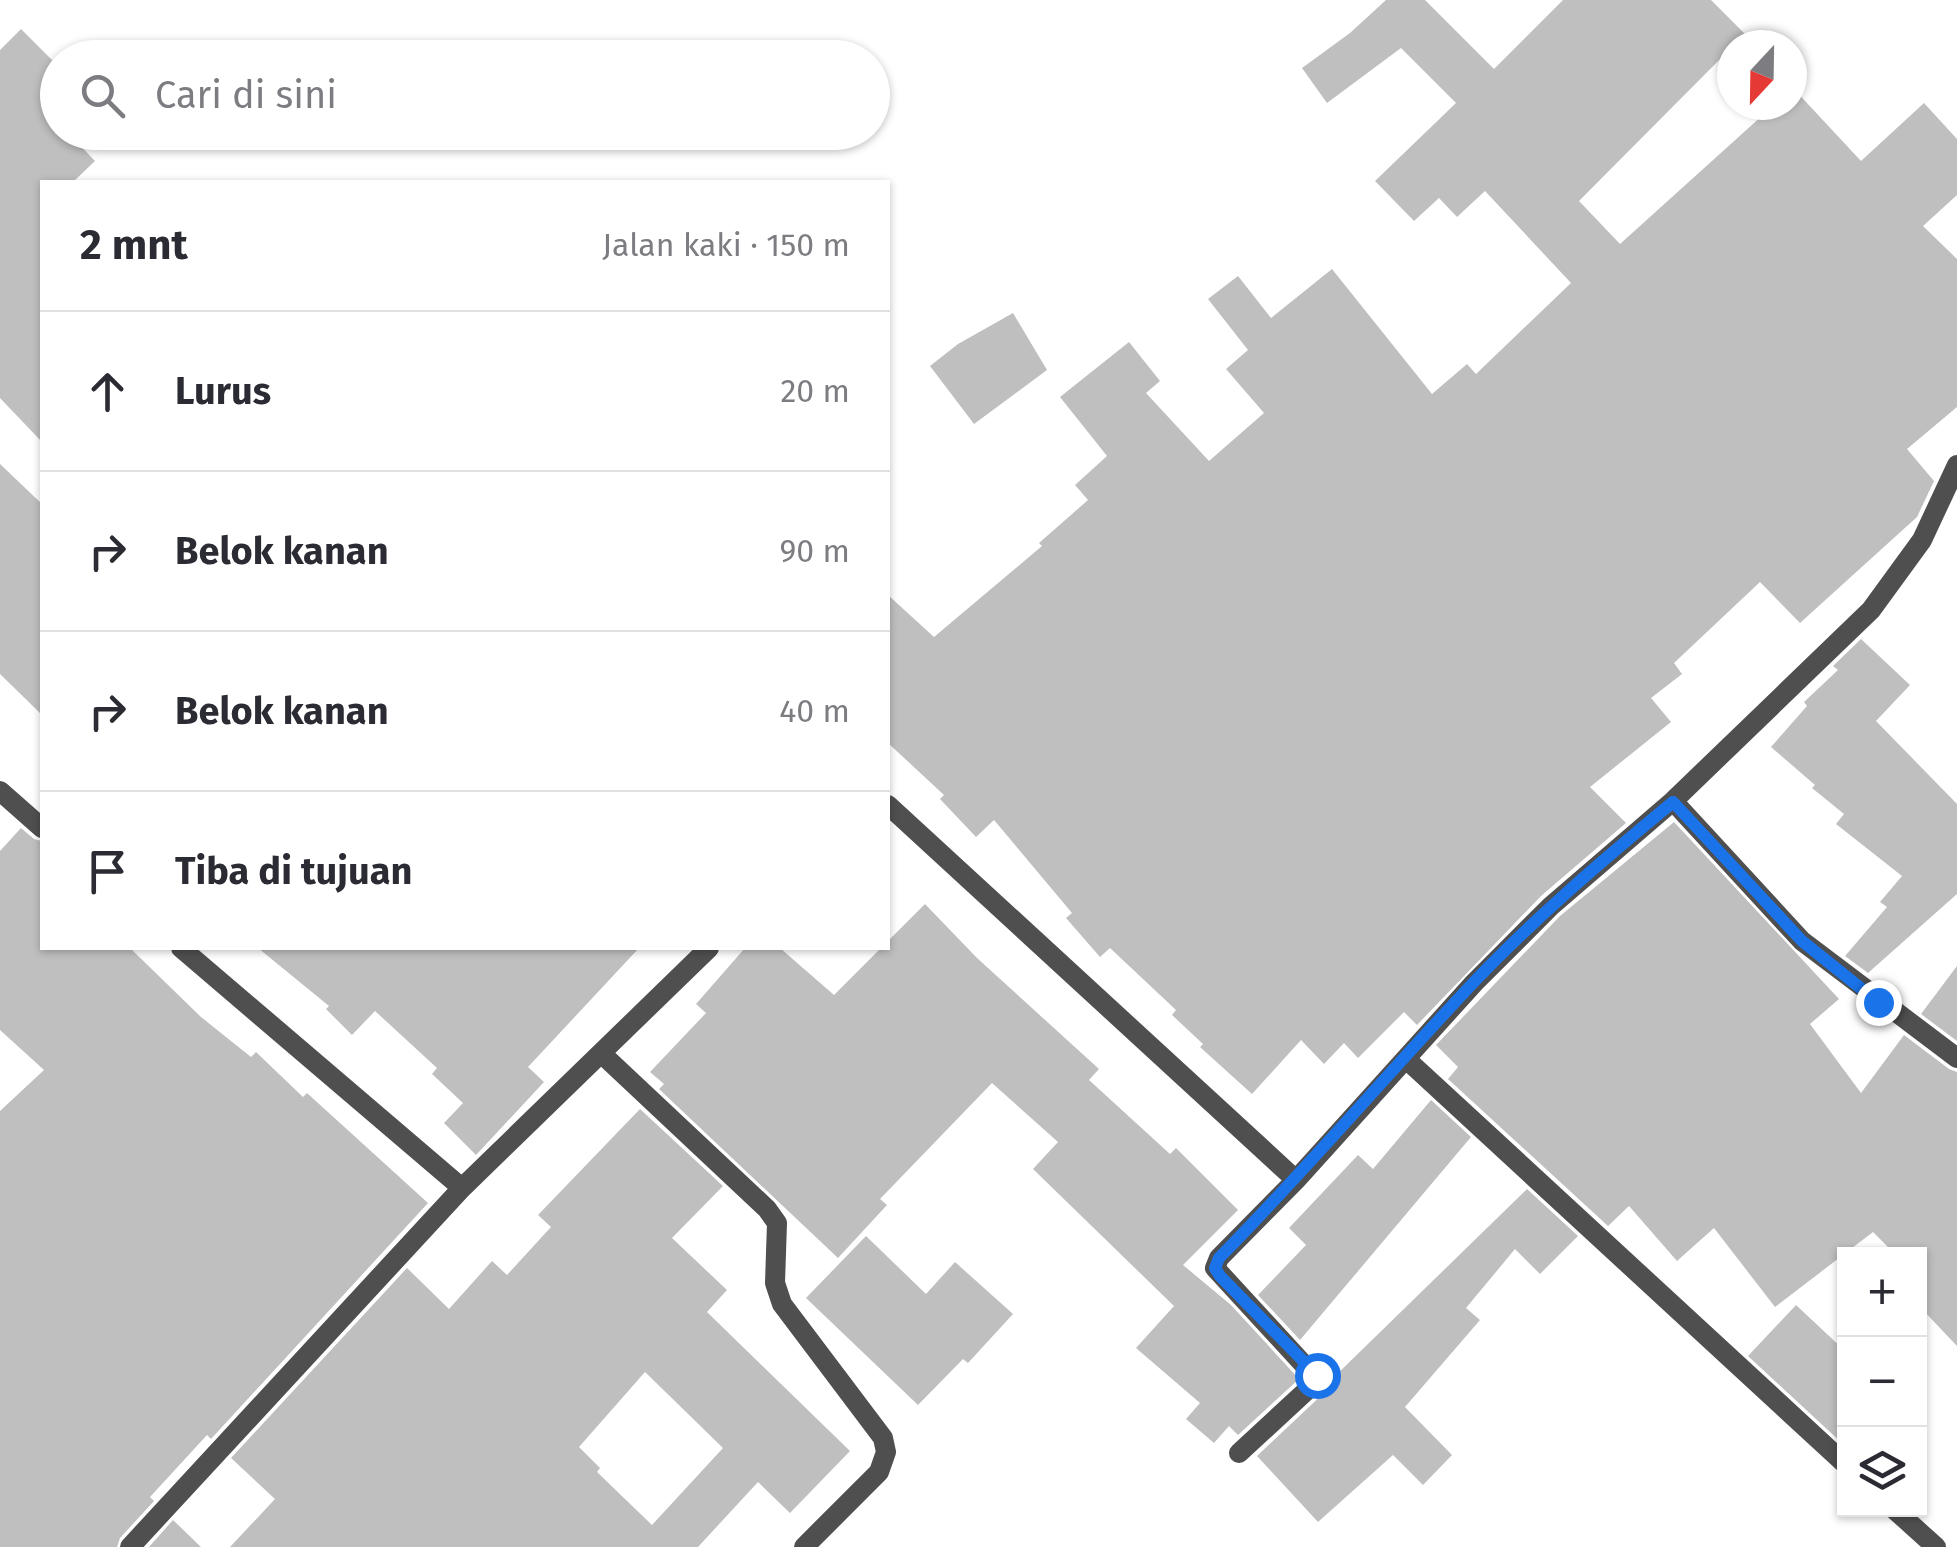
<!DOCTYPE html>
<html lang="id">
<head>
<meta charset="utf-8">
<style>
  :root { --surface:#fff; --page:#f7f7f7; --text:#2b2b33; --muted:#7c7c81; --line:#e1e1e2 }
  body { margin:0; font-family:"Fira Sans",sans-serif; background:var(--page); color:var(--text) }
  .controls { position:absolute; right:30px; bottom:30px; display:grid; overflow:hidden; border-radius:0px; box-shadow:0 2px 8px #0004 }
  .controls button { width:90px; height:90px; display:grid; place-items:center; padding:0; border:0; border-bottom:2px solid var(--line); background:var(--surface); color:var(--text); font:50px sans-serif }
  .compass { position:absolute; left:1717px; top:30px; width:90px; height:90px; border-radius:50%; background:var(--surface); box-shadow:0 2px 8px #0004; rotate:202deg }
  .stop { position:absolute; width:30px; height:30px; margin:-22px; border:8px solid #1a73e8; border-radius:50%; background:#fff }
  .stop.end { background:#1a73e8; border-color:#fff; box-shadow:0 2px 10px #0008 }
  .list { margin:0; padding:0; list-style:none }
  h2 { display:flex; justify-content:space-between; align-items:center; height:130px; margin:0; padding:0 40px; font-size:42px }
  h2 small { font-size:32px; font-weight:400; color:var(--muted) }
  .list li { display:grid; grid-template-columns:65px 1fr auto; gap:30px; align-items:center; box-sizing:border-box; height:160px; padding:0 40px; border-top:2px solid var(--line) }
  .list b { display:block; font-size:38px; white-space:nowrap }
  .list em { font-size:32px; font-style:normal; color:var(--muted) }
  .icon { flex:none; width:55px; height:55px; fill:none; stroke:currentColor; stroke-width:2; stroke-linecap:round; stroke-linejoin:round }
  .map { position:relative; flex:none; width:1957px; height:1547px; overflow:hidden }
  .search { position:absolute; background:var(--surface); box-shadow:0 2px 8px #0004; left:40px; top:40px; width:850px; height:110px; display:flex; align-items:center; gap:25px; box-sizing:border-box; padding:0 35px; border-radius:55px; color:var(--muted); font-size:38px }
  .panel { position:absolute; background:var(--surface); box-shadow:0 2px 8px #0004; left:40px; top:180px; width:850px; height:770px; border-radius:0px }
  .map>svg:first-child { display:block }
</style>
</head>
<body>
<div class="map">
<svg width="1957" height="1547" viewBox="0 0 1957 1547">
  <rect width="100%" height="100%" fill="#fff"/>
  <path fill="#bfbfbf" fill-rule="evenodd" d="M1386 0H1425L1494 69 1563 0H1711L1745 34 1579 201 1620 244 1774 105H1792L1793 88 1861 161 1924 103 1957 139V195L1923 226 1957 259V407L1907 449 1934 481 1917 517 1800 623 1760 582 1674 663 1682 674 1651 698 1671 722 1590 787 1626 823 1541 896 1417 1025 1404 1012 1358 1058 1344 1043 1324 1064 1301 1040 1252 1094 1200 1047 1203 1044 1172 1015 1176 1010 1110 948 1100 957 1066 918 1072 913 994 820 976 837 940 799 944 795 888 743V595L934 637 1042 546 1039 543 1088 500 1075 485 1107 456 1060 397 1129 342 1160 381 1146 393 1209 461 1264 413 1226 369 1248 350 1208 299 1238 276 1271 318 1332 269 1432 394 1467 364 1476 374 1571 283 1485 191 1457 217 1439 198 1414 221 1375 181 1456 103 1401 48 1327 103 1302 68 1350 33Z
    M21 29 58 66V132H67L95 161 73 182H42V442L0 398V50Z
    M1013 313 1047 370 974 424 930 366 958 344Z
    M0 464 42 504V715L0 674Z
    M1861 639 1910 685 1876 721 1957 804V894L1868 973 1845 956 1887 907 1880 902 1902 876 1836 824 1844 814 1812 788 1815 785 1771 747 1807 706 1804 702 1838 670 1833 666Z
    M1674 822 1839 999 1810 1024 1861 1093 1904 1035 1949 1069 1957 1072V1346L1920 1307V1254H1895L1873 1232 1775 1307 1714 1228 1677 1261 1629 1206 1608 1226 1448 1079 1458 1067 1436 1045 1560 916Z
    M21 828 34 839 42 841V948H130L201 1017 251 1057 256 1052 303 1097 307 1093 428 1203 211 1439 207 1435 150 1497 154 1501 120 1538 117 1547H0V1111L44 1070 0 1030V851Z
    M925 904 977 958 1099 1069 1089 1080 1170 1154 1176 1148 1238 1210 1183 1265 1231 1305 1299 1379 1238 1435 1229 1426 1214 1443 1186 1419 1200 1403 1136 1348 1174 1306 1033 1169 1058 1142 992 1083 880 1199 887 1205 838 1258 659 1089 664 1084 650 1072 706 1013 696 1004 745 948H780L834 995 881 948H888V941Z
    M258 948H639L528 1067 544 1082 476 1155 444 1123 463 1103 432 1074 437 1068 375 1011 352 1035 326 1009 329 1006Z
    M1957 966V1041L1921 1014Z
    M1431 1100 1471 1137 1300 1340 1258 1295 1306 1245 1289 1228 1358 1155 1373 1169Z
    M640 1109 723 1186 672 1238 727 1290 707 1312 850 1451 790 1513 758 1482 698 1547H230L275 1499 231 1458 407 1268 449 1309 492 1261 507 1275 551 1227 538 1215ZM645 1372 723 1448 652 1525 597 1472 600 1468 579 1447Z
    M1527 1189 1578 1236 1540 1274 1515 1249 1466 1308 1480 1320 1405 1407 1452 1455 1423 1485 1393 1455 1318 1522 1257 1456 1327 1390 1331 1380Z
    M866 1236 926 1294 955 1262 1013 1314 968 1363 963 1359 918 1405 806 1298Z
    M1796 1305 1844 1350V1445L1748 1356Z
    M173 1520 201 1547H149Z"/>
  <g fill="none" stroke-linecap="round" stroke-linejoin="round">
    <path stroke="#4f4f4f" stroke-width="20" d="M0 791 42 828
      M1673 801 1802 941 1957 1058
      M888 805 1296 1180 1474 983 1551 906 1673 801 1871 610 1922 540 1957 465
      M181 948 462 1188
      M602 1054 767 1209 777 1223 775 1283 782 1304 883 1438 886 1452 879 1472 804 1547
      M1406 1059 1844 1463
      M1239 1453 1318 1380 1215 1268 1219 1258 1296 1180
      M1895 1510 1936 1547
      M130 1547 462 1188 709 948"/>
  </g>
  <g fill="none" stroke-linecap="round" stroke-linejoin="round">
    <path stroke="#1a73e8" stroke-width="12" d="M1317 1375 1220 1276 1215 1268 1219 1258C1307 1169 1388 1073 1474 982 1536 917 1604 859 1673 802L1802 941 1878 1002"/>
  </g>
</svg>
<div class="controls">
<button>+</button>
<button>−</button>
<button><svg class="icon" aria-label="layers" viewBox="0 0 24 24"><path d="M12 4l9 5-9 5-9-5zM3 14l9 5 9-5"/></svg></button>
</div>
<svg class="compass" viewBox="-18 -18 36 36"><path d="M0-13l5 13h-10z" fill="#e53935"/><path d="M0 13l5-13h-10z" fill="#7c7c81"/></svg>
<div class="stop" style="left:1317px;top:1375px"></div>
<div class="stop end" style="left:1878px;top:1002px"></div>
<div class="search"><svg class="icon" aria-label="search" viewBox="0 0 24 24"><circle cx="10" cy="10" r="6"/><path d="M15 15l6 6"/></svg>Cari di sini</div>
<section class="panel">
<h2>2 mnt<small>Jalan kaki · 150 m</small></h2>
<ul class="list">
<li><svg class="icon" aria-label="ahead" viewBox="0 0 24 24"><path d="M12 20V5M6 11l6-6 6 6"/></svg><div><b>Lurus</b></div><em>20 m</em></li>
<li><svg class="icon" aria-label="right" viewBox="0 0 24 24"><path d="M7 20v-9h11M14 6l5 5-5 5"/></svg><div><b>Belok kanan</b></div><em>90 m</em></li>
<li><svg class="icon" aria-label="right" viewBox="0 0 24 24"><path d="M7 20v-9h11M14 6l5 5-5 5"/></svg><div><b>Belok kanan</b></div><em>40 m</em></li>
<li><svg class="icon" aria-label="arrive" viewBox="0 0 24 24"><path d="M6 21V4h12l-3 4 3 4H6"/></svg><div><b>Tiba di tujuan</b></div></li>
</ul>
</section>
</div>
</body>
</html>
